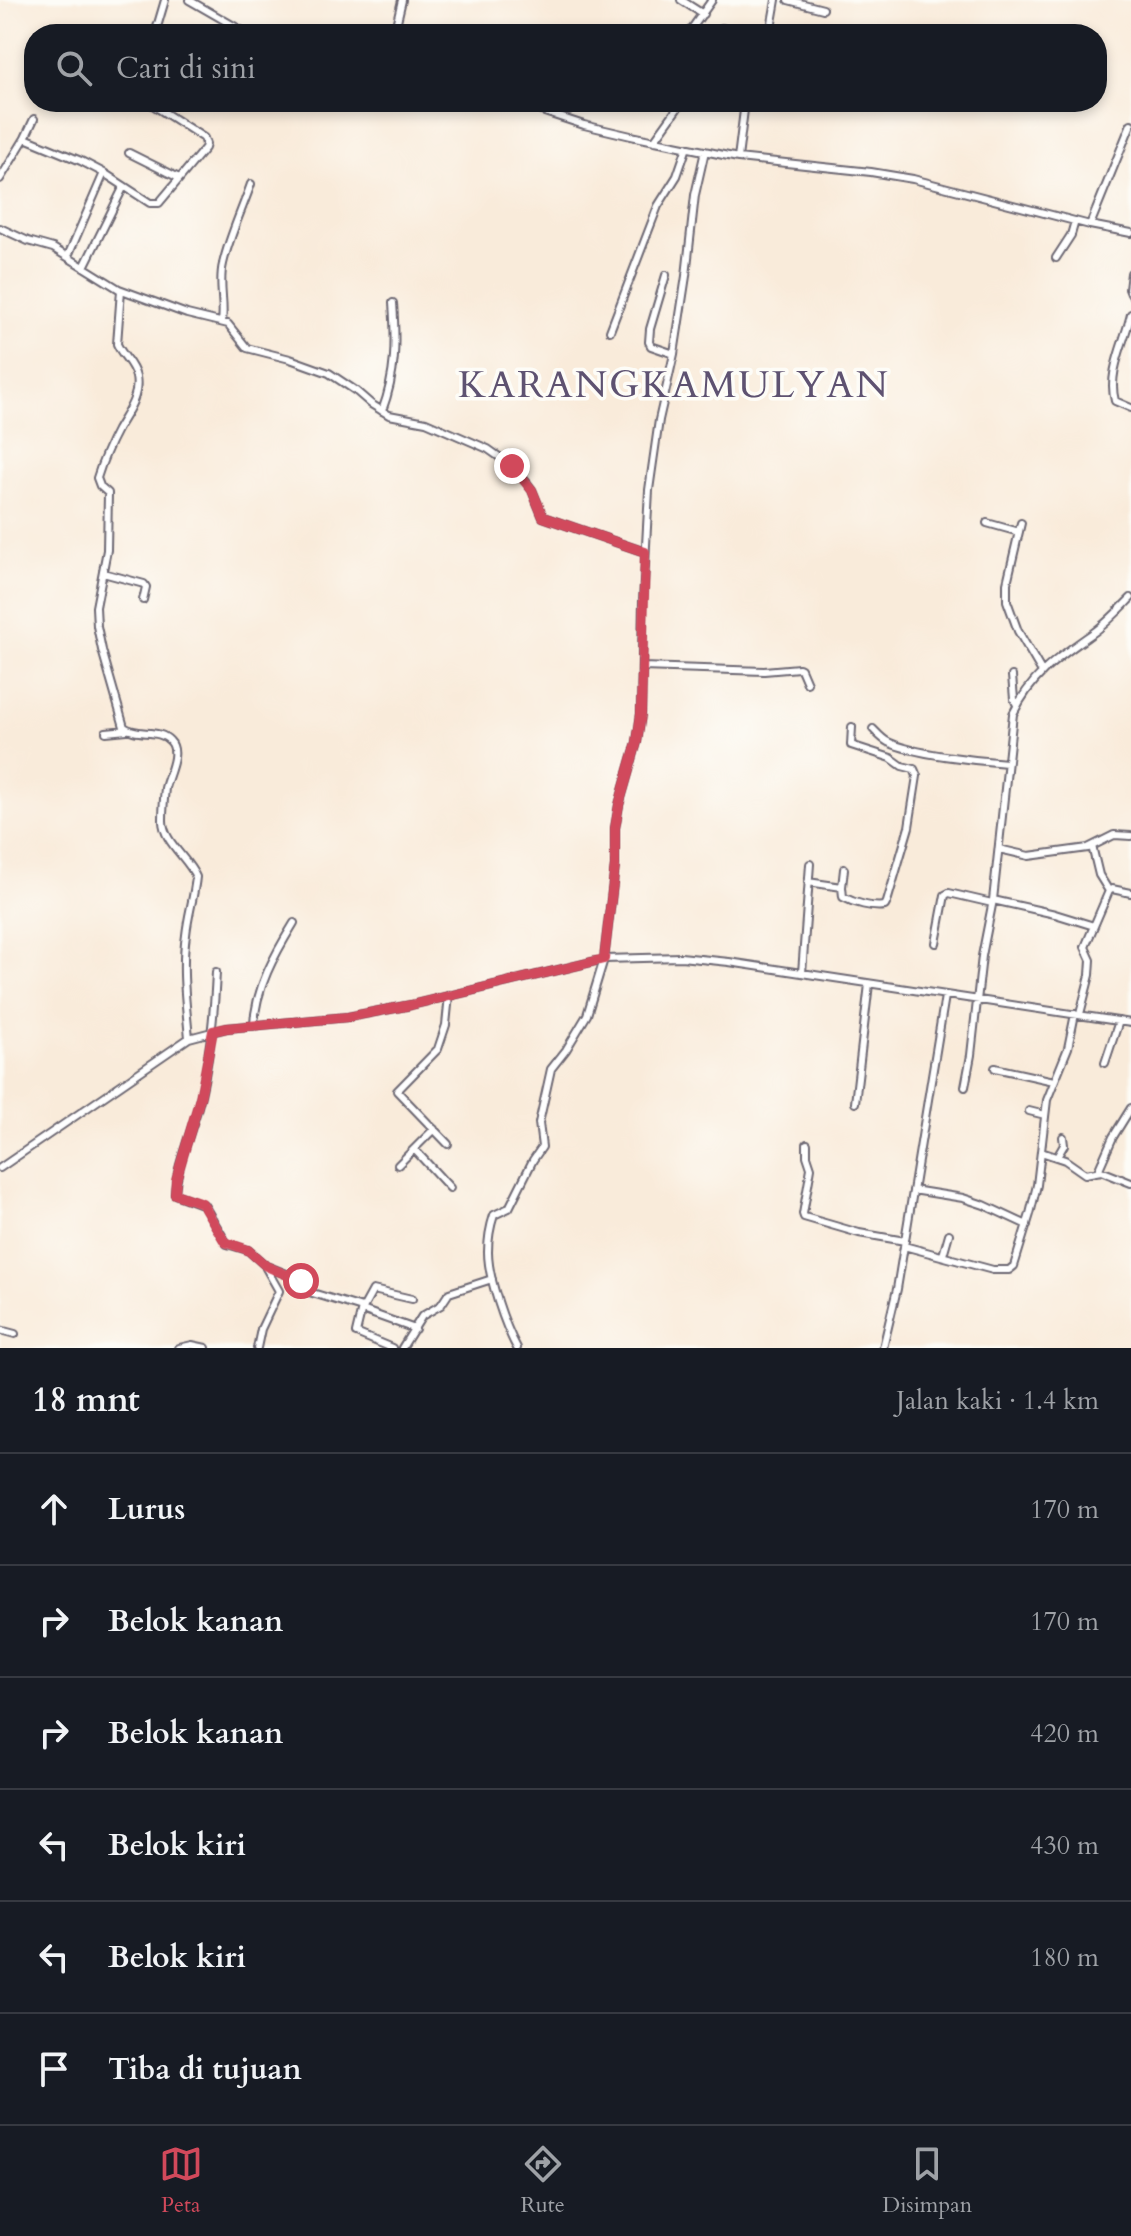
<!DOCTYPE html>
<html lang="id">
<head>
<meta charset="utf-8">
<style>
  :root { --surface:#171b24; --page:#20242c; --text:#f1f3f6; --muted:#9ea1a6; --line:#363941; --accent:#d1495b }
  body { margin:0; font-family:Cardo,serif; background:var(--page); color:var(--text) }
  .stop { position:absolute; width:24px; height:24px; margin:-18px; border:6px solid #d1495b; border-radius:50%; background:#fff }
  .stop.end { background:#d1495b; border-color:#fff; box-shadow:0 2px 8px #0008 }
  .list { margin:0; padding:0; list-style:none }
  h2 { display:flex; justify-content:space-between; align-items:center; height:104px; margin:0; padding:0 32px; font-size:34px }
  h2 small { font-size:26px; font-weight:400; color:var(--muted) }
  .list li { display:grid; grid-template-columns:52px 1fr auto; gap:24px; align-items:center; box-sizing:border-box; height:112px; padding:0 32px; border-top:2px solid var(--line) }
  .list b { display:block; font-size:30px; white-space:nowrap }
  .list em { font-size:26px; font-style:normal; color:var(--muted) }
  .icon { flex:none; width:44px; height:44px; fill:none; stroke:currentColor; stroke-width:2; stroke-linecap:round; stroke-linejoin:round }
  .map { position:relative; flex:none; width:1131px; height:1348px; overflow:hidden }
  .search { position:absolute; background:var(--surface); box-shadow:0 4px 12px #0003; left:24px; right:24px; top:24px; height:88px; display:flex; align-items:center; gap:20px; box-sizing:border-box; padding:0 28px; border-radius:32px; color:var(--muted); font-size:30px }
  .sheet { height:776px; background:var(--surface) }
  nav { display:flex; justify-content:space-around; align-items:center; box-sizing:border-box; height:112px; border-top:2px solid var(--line); background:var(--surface); font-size:22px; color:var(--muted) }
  nav a { display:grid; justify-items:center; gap:4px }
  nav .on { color:var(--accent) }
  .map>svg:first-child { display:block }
</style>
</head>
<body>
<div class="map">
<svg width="1131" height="1348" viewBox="0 0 1131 1348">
  <rect width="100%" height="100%" fill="#fdfcf7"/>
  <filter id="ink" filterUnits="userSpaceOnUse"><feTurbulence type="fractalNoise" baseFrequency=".0125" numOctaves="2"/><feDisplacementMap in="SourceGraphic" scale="16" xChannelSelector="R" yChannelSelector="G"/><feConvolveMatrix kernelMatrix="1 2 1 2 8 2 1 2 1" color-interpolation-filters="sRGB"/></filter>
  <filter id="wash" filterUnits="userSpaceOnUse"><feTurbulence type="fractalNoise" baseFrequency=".006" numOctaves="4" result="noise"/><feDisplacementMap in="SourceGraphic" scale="32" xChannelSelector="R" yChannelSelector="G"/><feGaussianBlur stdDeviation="1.8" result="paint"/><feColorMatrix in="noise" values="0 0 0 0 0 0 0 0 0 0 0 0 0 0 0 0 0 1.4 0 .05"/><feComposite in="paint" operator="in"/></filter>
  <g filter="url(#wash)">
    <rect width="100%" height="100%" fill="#f9ebda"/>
  </g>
  <g filter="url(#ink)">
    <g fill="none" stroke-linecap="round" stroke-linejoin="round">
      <defs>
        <path id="minor" d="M189 0 248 34
          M681 0 703 14
          M788 0 823 9
          M155 34 165 0
          M394 34 402 0
          M688 34 712 0
          M717 34 722 28 744 34
          M770 34 776 0
          M514 102 584 125 631 136 738 158 871 172 913 179 1090 225 1131 233
          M25 138 81 161 104 173 68 256
          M654 141 682 102
          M129 153 179 178
          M738 158 745 102
          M104 173 150 203H159L205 148 206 144 204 138 148 102
          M0 179 25 138 34 119
          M1090 225 1131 124
          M0 228 28 241 53 248 119 289 187 314 228 324 247 348 290 359 329 373 356 391 371 404 389 415 426 422 488 449 512 466 527 483 532 490 543 517 645 552
          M1056 258 1071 235 1075 221
          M84 267 124 186
          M1131 273 1129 289 1131 294
          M666 275 650 329 649 342 651 346 674 354
          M121 290 117 344C122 356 133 363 136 377 140 397 126 414 117 430 109 445 102 462 97 478L100 486 108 493 107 550 96 607 97 626 102 650 124 727C137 737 159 728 170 741 181 752 168 775 165 788 164 798 163 809 163 819 162 841 188 858 196 877 194 897 188 915 186 935 181 969 186 1004 189 1038
          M1131 314C1125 341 1107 373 1115 401L1131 408
          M222 322C225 302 218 284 223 264 229 237 242 210 251 184
          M610 331 658 206 677 176 687 147
          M382 411C396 374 396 343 393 303
          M987 523 1019 532
          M1021 523 1007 583V601L1018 631 1042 672
          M103 573 144 584 146 587 143 600
          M642 667 764 671 799 668 801 669 807 683
          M1012 676 1014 699 1017 705
          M873 729C878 734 882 739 888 742 912 754 979 761 1007 763
          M106 732 127 730
          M1092 846 1099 875 1109 891
          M999 849 1029 856 1088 848 1114 835 1131 836
          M808 882 842 887 844 869
          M842 887 843 897C854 903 872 908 885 906L887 902 909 827 917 776 914 769 902 766 891 758 851 745 852 727
          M993 900 1055 914 1094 926
          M936 943 945 895 949 893 992 903
          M216 972C214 1017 210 1060 199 1103 192 1131 176 1167 175 1194L204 1205 227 1244 248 1250 266 1266 299 1279 309 1292 362 1308 356 1333 392 1348
          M802 973 810 864
          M1080 1014 1090 975 1091 960 1085 947 1109 891 1112 889 1131 893
          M254 1026C255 989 275 954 294 923
          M1105 1063 1119 1021
          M995 1068 1054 1081
          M965 1087 971 1055 982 956 993 900 1013 714C1032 674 1059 657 1093 633 1107 623 1119 610 1131 598
          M855 1103 869 984
          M1029 1111 1045 1115
          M448 1144 397 1091 438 1049 446 1025 449 995
          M807 1144V1156L811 1168 803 1214 804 1217 859 1233 905 1241
          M414 1149 450 1188
          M1041 1152 1065 1160 1085 1174 1101 1171 1131 1183
          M1057 1157 1064 1145 1063 1137
          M398 1165 434 1129
          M0 1168 189 1038 227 1028 348 1017 411 1005 604 959 681 957 729 962 1131 1023
          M1098 1171 1113 1137 1131 1108
          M913 1190 963 1198 984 1205 1027 1225
          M904 1246 993 1270H1009L1014 1266 1030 1214 1037 1185 1047 1100 1068 1048 1075 1014
          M943 1255 949 1234
          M412 1299 373 1290 362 1310 415 1329
          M0 1330 15 1334
          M179 1348 192 1345 206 1348
          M257 1348 261 1329 279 1291 266 1268
          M402 1348 422 1316 441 1305 449 1293 492 1279
          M517 1348C505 1326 488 1278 488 1252 488 1240 490 1227 494 1215L509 1208 533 1160 542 1147 539 1123 551 1069 566 1050 587 1015 604 959 615 866V828L619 805 637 742 641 714 643 601 649 490 659 420 674 354 686 276 695 195 705 151
          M883 1348 897 1289 945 996"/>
      </defs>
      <use href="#minor" stroke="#6d6873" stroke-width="10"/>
      <use href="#minor" stroke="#fff" stroke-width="6"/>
    </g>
  </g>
  <g fill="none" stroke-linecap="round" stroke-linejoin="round" filter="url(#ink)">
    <path stroke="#d1495b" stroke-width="10" d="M301 1281 266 1266 248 1250 225 1242 202 1203 175 1194 176 1180 200 1098 213 1031 227 1028 348 1017 411 1005 604 959 615 866V828L619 805 637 742 641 714 645 552 543 517 532 490 512 466"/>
  </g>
  <g text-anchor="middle" stroke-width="7" stroke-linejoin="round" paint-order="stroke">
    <g font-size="38" letter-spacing="2" fill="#5e5271" stroke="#fdfcf7">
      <text x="674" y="397">KARANGKAMULYAN</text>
    </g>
  </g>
</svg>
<div class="stop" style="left:301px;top:1281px"></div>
<div class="stop end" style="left:512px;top:466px"></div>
<div class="search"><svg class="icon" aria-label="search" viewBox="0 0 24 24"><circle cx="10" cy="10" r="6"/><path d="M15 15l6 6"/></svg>Cari di sini</div>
</div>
<section class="sheet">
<h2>18 mnt<small>Jalan kaki · 1.4 km</small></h2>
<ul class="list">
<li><svg class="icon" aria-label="ahead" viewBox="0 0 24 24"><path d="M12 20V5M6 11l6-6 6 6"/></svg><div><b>Lurus</b></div><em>170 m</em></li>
<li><svg class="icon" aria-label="right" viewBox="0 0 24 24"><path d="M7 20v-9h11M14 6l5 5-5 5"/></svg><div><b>Belok kanan</b></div><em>170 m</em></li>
<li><svg class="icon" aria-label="right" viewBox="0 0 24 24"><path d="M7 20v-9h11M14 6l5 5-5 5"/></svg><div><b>Belok kanan</b></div><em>420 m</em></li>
<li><svg class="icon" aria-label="left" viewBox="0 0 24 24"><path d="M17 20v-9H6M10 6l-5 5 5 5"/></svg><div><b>Belok kiri</b></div><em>430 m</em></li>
<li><svg class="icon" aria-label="left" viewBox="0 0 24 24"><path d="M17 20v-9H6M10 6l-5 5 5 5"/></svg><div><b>Belok kiri</b></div><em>180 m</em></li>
<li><svg class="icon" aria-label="arrive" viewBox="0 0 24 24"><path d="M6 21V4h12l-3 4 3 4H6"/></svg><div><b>Tiba di tujuan</b></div></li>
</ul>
</section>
<nav>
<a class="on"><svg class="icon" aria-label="map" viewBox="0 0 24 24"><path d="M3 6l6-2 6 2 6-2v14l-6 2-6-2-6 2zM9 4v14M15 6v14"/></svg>Peta</a>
<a><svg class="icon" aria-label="directions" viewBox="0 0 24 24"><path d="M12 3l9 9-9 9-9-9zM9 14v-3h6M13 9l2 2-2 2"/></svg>Rute</a>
<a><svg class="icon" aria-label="saved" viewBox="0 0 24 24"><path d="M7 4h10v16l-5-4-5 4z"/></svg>Disimpan</a>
</nav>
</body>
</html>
